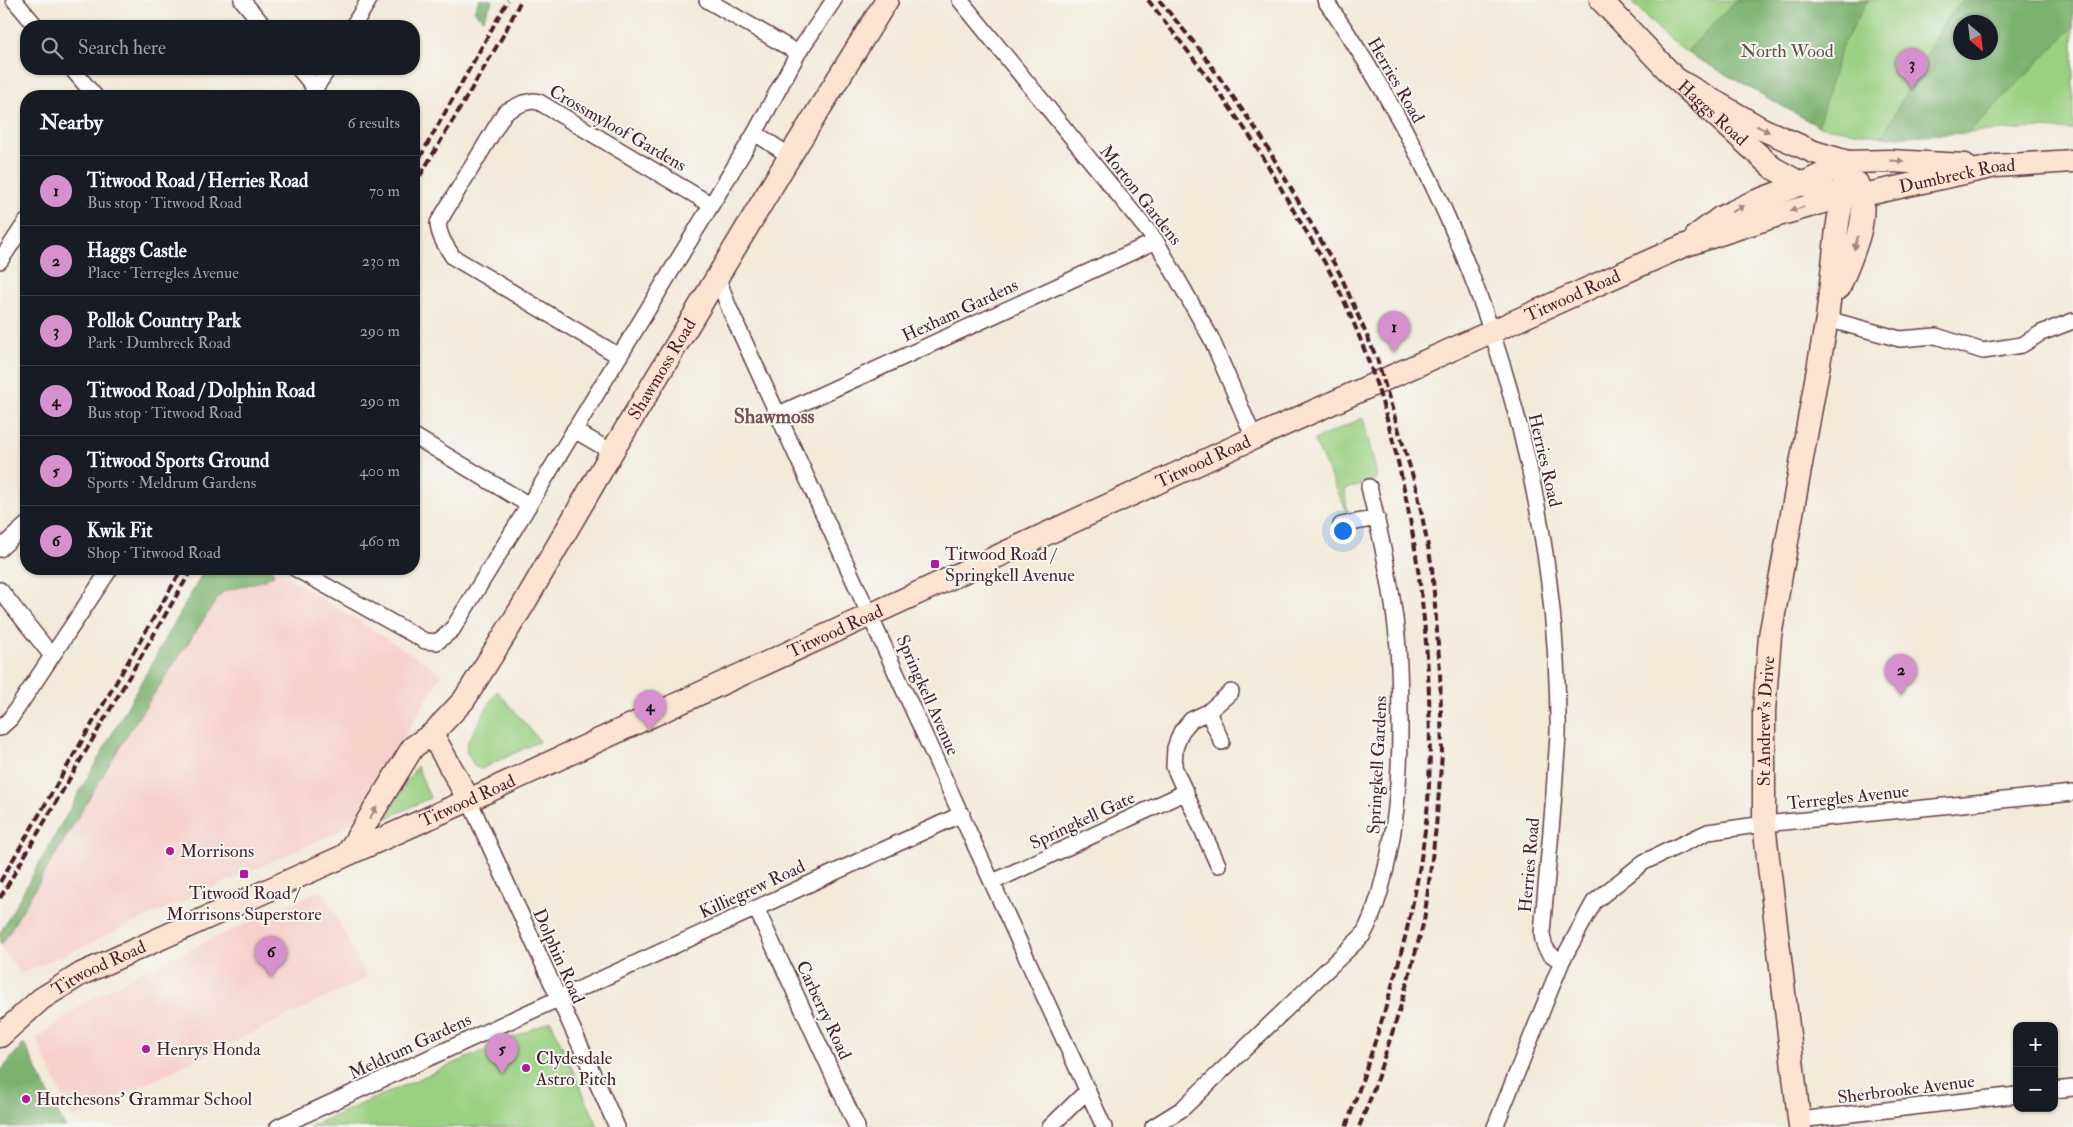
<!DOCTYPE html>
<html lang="en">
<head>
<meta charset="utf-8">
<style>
  :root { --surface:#171b24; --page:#242831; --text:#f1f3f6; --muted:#9ea1a6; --line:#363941; --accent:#d690ce }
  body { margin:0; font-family:"IM FELL Double Pica",serif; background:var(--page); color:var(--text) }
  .controls { position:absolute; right:15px; bottom:15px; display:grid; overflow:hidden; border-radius:10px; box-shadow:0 1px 4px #0004 }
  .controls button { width:45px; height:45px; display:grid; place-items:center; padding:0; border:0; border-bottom:1px solid var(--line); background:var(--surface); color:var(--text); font:25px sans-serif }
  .compass { position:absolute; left:1953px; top:15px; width:45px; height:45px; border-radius:50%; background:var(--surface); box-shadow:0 1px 4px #0004; rotate:152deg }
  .you { position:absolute; left:1342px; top:530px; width:18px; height:18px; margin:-12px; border:4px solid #fff; border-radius:50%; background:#1a73e8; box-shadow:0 0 0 8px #1a73e833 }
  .badge { display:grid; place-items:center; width:32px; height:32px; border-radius:50%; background:var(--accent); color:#111; font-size:16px; font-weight:700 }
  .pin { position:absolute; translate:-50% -41px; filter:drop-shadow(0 1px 2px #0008) }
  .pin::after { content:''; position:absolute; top:26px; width:18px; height:15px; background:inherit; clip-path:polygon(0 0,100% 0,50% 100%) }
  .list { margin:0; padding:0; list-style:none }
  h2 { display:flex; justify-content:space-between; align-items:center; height:65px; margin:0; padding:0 20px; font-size:21px }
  h2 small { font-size:16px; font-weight:400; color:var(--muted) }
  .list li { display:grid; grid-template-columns:32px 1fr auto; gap:15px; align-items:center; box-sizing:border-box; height:70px; padding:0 20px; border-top:1px solid var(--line) }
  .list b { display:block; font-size:19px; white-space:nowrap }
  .list p { margin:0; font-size:16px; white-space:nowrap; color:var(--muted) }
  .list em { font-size:16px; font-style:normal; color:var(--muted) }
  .icon { flex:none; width:28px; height:28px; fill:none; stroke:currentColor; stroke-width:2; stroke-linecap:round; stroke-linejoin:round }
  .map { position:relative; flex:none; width:2073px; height:1127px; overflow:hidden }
  .search { position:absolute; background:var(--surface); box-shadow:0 1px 4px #0004; left:20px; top:20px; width:400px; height:55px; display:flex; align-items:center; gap:12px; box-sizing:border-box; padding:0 18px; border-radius:20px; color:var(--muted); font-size:19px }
  .panel { position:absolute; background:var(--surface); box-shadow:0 1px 4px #0004; left:20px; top:90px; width:400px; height:485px; border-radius:20px }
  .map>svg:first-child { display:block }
</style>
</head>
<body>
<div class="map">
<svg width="2073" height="1127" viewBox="0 0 2073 1127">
  <rect width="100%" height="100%" fill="#f6f6f2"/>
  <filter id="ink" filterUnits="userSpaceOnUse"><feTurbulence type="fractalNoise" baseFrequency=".02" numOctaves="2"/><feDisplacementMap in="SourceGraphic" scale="10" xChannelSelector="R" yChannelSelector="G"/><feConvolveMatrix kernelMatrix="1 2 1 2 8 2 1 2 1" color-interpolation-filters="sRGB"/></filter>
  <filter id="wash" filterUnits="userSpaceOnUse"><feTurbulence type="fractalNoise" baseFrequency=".0096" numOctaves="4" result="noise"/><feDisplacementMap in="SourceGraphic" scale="20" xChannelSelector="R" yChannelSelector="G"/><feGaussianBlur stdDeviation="1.12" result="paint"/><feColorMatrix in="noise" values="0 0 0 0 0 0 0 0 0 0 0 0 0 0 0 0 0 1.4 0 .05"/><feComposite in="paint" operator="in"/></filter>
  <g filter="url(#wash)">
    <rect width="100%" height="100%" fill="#f3ead9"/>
    <path fill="#f7d0ca" d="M217 569H274L442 673 359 813 350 823 335 833 21 974 0 946 34 871 140 703Z
      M322 890 367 978 73 1119 36 1039 80 1006 146 969Z"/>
    <path fill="#9ad081" stroke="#727856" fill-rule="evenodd" d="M1630 0H2073V130L2040 128 1886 137 1818 126 1686 52 1667 38ZM1960 22H1990V52H1960Z
      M1363 418 1378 479 1345 489 1347 512 1314 440Z
      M497 691 540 741 481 769 475 767 466 751 468 741Z
      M417 766 430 798 385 819Z
      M551 1021 598 1127H309Z"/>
    <path fill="#7bb26f" stroke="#62684d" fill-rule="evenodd" d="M479 0H493L483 19 474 11Z
      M1737 0H1868L1842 46 1818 126 1686 52Z
      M1963 0H2073V27L1968 133 1882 137 1946 19ZM1990 22V52H1960V22Z
      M205 569H272L274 575 264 580 222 592 130 730 2 944H0V933Z
      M24 1043 65 1127H0V1072Z"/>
  </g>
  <g filter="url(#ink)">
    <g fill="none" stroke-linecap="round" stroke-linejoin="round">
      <defs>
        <path id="street" d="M14 0 36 26
          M242 0 264 26
          M707 0 798 53
          M960 0 1156 241 1211 338 1254 438
          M1325 0C1470 207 1555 464 1558 717 1559 737 1556 757 1555 777 1552 829 1546 882 1542 934 1544 950 1548 954 1562 961
          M353 26 369 0
          M72 69 95 96
          M299 69 315 88
          M310 96 328 69
          M755 133 790 156
          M0 261 26 222
          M718 278 729 308 1104 1127
          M1827 319 1900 339 1936 336 1983 351 2022 345 2041 333 2073 321
          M619 356 453 257C446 246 439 237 438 223L505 112 523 103 533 101 539 102 710 204
          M779 414 1156 241
          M574 430 612 452
          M414 436 529 505
          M1341 525 1377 518
          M0 549 26 525
          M296 569 425 641 437 642 452 630 529 505 755 133 798 53 834 0
          M0 590 52 656
          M1208 712 1222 742
          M0 728 10 719 110 569
          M469 800 617 1127
          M1218 865 1174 767 1175 748 1181 732 1191 720 1208 712 1231 692
          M993 882 1186 792
          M756 908 857 1127
          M2054 1090 2073 1088
          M1799 1120 2017 1095
          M278 1127 962 814
          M1050 1127 1088 1090
          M1153 1127 1182 1109 1363 935C1376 911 1382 886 1388 859 1397 816 1400 772 1400 727 1400 697 1400 666 1397 636 1392 586 1381 536 1369 487
          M1495 1127 1562 961 1594 902 1644 862 1708 832 1764 824 2073 793"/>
        <g id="secondary">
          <path id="s1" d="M1601 0 1676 79 1773 168 1802 184 1843 196"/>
          <path d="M1676 79 1762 129 1814 152 1848 162 1890 161 1965 165"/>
          <path d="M1697 235 1720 218 1751 203 1802 184 1848 162"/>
          <path d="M1839 288C1851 256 1873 217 1857 183"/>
          <path id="s2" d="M469 800 432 734 464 700 522 607 612 452 790 156 887 0"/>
          <path d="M347 854 413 747 432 734"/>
          <path id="s3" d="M0 1036 41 999 81 974 469 800 1254 438 1683 246 1775 216 1844 196 1863 195 1996 166 2073 161"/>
          <path id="s4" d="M1800 1127 1764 824V711L1770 636 1827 319 1837 229 1848 162"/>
        </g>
      </defs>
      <use href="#street" stroke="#633d45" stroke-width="18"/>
      <use href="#secondary" stroke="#633d45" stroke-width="25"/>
      <use href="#street" stroke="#fff" stroke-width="15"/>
      <use href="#secondary" stroke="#fde4d1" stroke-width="22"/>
      <path stroke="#4a1f2b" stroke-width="4" stroke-dasharray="8 4" stroke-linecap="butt" d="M1148 0C1184 46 1220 92 1253 141 1268 165 1282 190 1296 215 1308 235 1322 256 1333 278 1395 400 1424 558 1429 695 1430 737 1431 780 1426 822 1414 928 1381 1027 1346 1127
        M1159 0 1200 50 1262 138 1340 274 1377 359 1391 405 1417 490 1432 567 1440 671 1442 754 1436 827 1424 921 1399 1012 1371 1097 1359 1127
        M414 168 508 0
        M414 186 504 34 521 0
        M0 882 182 569
        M0 898 192 569"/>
    </g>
    <defs><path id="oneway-solid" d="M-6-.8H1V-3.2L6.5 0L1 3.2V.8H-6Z" transform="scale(1.25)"/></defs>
    <g fill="#a4827e">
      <use href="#oneway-solid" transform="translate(1763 129) rotate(27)"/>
      <use href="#oneway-solid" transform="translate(1897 161) rotate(3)"/>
      <use href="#oneway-solid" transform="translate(1738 209) rotate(-26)"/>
      <use href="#oneway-solid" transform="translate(1797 209) rotate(164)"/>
      <use href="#oneway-solid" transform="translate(1856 243) rotate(106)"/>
      <use href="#oneway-solid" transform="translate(373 813) rotate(-58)"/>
    </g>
  </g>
  <g fill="#b5179e" stroke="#f6f6f2" stroke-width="2">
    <rect x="930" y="559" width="10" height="10" rx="2.5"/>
    <circle cx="170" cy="851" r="5"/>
    <rect x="239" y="869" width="10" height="10" rx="2.5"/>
    <circle cx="146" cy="1049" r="5"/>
    <circle cx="526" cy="1068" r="5"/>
    <circle cx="26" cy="1099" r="5"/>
  </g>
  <g text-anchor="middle" stroke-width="4" stroke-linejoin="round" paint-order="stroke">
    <g font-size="18" fill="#625445" stroke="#f6f6f2">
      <text x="1787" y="57">North Wood</text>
    </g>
    <g font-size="18" fill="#4a1f2b" stroke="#f6f6f2">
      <text transform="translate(1396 80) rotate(60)" y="6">Herries Road</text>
      <text dy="6" stroke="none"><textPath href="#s1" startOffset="159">Haggs Road</textPath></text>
      <text transform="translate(618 128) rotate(30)" y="6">Crossmyloof Gardens</text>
      <text dy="6" stroke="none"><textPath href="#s3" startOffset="2146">Dumbreck Road</textPath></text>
      <text transform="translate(1141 195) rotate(52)" y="6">Morton Gardens</text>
      <text dy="6" stroke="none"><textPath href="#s3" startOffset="1741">Titwood Road</textPath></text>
      <text transform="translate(960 310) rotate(-25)" y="6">Hexham Gardens</text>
      <text dy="6" stroke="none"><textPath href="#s2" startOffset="508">Shawmoss Road</textPath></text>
      <text transform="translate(1545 460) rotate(77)" y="6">Herries Road</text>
      <text dy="6" stroke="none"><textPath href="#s3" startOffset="1336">Titwood Road</textPath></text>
      <text dy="6" stroke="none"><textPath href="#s3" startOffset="931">Titwood Road</textPath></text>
      <text transform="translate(928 695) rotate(66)" y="6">Springkell Avenue</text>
      <text dy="6" stroke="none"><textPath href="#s4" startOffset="408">St Andrew's Drive</textPath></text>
      <text transform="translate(1377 765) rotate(-87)" y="6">Springkell Gardens</text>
      <text transform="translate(1848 797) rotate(-6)" y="6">Terregles Avenue</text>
      <text dy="6" stroke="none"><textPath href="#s3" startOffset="526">Titwood Road</textPath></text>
      <text transform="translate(1082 820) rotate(-25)" y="6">Springkell Gate</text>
      <text transform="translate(1529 865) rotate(-85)" y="6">Herries Road</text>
      <text transform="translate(752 889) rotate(-25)" y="6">Killiegrew Road</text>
      <text transform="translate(559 956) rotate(66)" y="6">Dolphin Road</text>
      <text dy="6" stroke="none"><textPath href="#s3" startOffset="121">Titwood Road</textPath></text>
      <text transform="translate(824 1010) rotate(65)" y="6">Carberry Road</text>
      <text transform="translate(410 1046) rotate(-25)" y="6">Meldrum Gardens</text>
      <text transform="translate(1906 1089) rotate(-7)" y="6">Sherbrooke Avenue</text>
    </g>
    <g font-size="18" fill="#4a1f2b" stroke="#f6f6f2" text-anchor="start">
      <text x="945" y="560">Titwood Road /<tspan x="945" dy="21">Springkell Avenue</tspan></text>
      <text x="180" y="857">Morrisons</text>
      <text x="244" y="899" text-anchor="middle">Titwood Road /<tspan x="244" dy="21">Morrisons Superstore</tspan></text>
      <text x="156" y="1055">Henrys Honda</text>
      <text x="536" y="1064">Clydesdale<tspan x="536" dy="21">Astro Pitch</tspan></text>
      <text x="36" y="1105">Hutchesons' Grammar School</text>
    </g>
    <g font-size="20" font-weight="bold" fill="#7e5253" stroke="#f6f6f2">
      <text x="774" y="423">Shawmoss</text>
    </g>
  </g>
</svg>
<div class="controls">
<button>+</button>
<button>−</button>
</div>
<svg class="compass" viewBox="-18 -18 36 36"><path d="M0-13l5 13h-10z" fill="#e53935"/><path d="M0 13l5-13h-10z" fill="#9ea1a6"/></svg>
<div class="you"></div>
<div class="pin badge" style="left:1394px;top:352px">1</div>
<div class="pin badge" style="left:1901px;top:695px">2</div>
<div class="pin badge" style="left:1912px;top:89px">3</div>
<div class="pin badge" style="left:650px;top:731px">4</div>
<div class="pin badge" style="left:502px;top:1074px">5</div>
<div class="pin badge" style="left:271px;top:977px">6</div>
<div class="search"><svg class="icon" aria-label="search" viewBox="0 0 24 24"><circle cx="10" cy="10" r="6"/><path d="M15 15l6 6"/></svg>Search here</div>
<section class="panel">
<h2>Nearby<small>6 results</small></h2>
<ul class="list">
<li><span class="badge">1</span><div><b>Titwood Road / Herries Road</b><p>Bus stop · Titwood Road</p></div><em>70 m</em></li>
<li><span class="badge">2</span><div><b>Haggs Castle</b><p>Place · Terregles Avenue</p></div><em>230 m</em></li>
<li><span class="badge">3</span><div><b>Pollok Country Park</b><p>Park · Dumbreck Road</p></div><em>290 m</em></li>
<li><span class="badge">4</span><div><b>Titwood Road / Dolphin Road</b><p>Bus stop · Titwood Road</p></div><em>290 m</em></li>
<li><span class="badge">5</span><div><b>Titwood Sports Ground</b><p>Sports · Meldrum Gardens</p></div><em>400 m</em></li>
<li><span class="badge">6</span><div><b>Kwik Fit</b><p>Shop · Titwood Road</p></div><em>460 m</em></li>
</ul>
</section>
</div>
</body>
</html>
